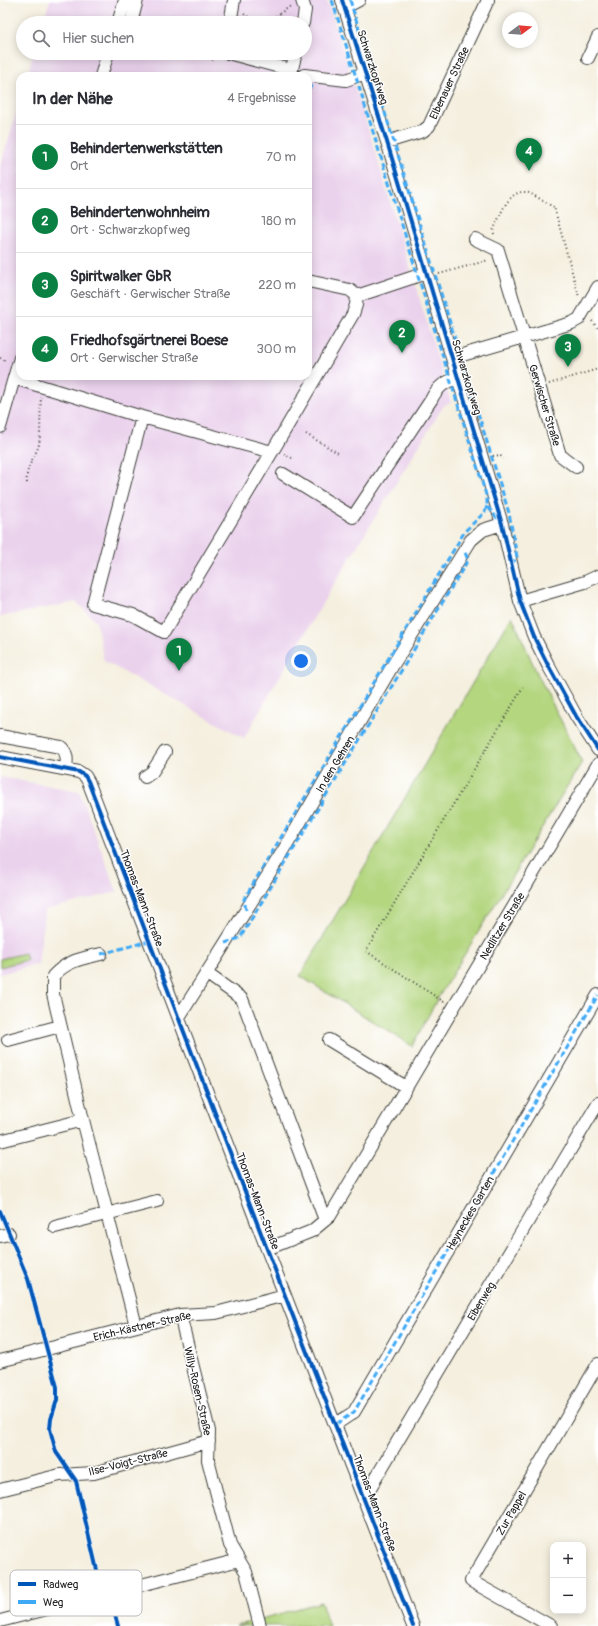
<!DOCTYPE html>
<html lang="de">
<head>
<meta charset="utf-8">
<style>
  :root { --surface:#fff; --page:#f2f2f3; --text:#2b2b33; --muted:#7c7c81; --line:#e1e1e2; --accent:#0b8043 }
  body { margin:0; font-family:Pangolin,sans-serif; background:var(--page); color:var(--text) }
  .controls { position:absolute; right:12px; bottom:12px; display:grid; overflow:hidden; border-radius:8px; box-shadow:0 2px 10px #0003 }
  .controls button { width:36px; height:36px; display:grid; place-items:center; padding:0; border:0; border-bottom:1px solid var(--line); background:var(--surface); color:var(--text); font:20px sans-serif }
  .compass { position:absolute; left:502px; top:12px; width:36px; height:36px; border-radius:50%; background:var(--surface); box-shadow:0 2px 10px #0003; rotate:74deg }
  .you { position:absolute; left:301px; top:661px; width:14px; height:14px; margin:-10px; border:3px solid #fff; border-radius:50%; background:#1a73e8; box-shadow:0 0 0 6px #1a73e833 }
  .badge { display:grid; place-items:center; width:26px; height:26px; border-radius:50%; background:var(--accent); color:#fff; font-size:13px; font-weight:700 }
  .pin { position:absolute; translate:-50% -33px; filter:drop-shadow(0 1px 2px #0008) }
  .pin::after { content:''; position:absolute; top:21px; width:14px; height:12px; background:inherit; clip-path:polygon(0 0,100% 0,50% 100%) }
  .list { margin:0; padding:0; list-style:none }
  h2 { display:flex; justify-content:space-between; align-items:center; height:52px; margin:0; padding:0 16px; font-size:17px }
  h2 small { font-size:13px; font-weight:400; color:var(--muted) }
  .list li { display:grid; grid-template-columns:26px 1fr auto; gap:12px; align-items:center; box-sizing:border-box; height:64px; padding:0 16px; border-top:1px solid var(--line) }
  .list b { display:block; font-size:15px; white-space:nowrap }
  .list p { margin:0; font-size:13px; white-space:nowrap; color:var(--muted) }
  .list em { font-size:13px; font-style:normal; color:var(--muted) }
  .icon { flex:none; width:22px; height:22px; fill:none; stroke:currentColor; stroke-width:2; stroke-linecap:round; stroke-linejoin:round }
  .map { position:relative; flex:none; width:598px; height:1626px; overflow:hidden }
  .search { position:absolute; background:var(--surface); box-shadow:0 2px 10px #0003; left:16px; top:16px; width:296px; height:44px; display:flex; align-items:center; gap:10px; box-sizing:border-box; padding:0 14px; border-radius:22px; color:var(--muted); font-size:15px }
  .panel { position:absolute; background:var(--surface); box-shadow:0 2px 10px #0003; left:16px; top:72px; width:296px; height:308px; border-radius:12px }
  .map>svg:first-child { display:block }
</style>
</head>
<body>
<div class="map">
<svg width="598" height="1626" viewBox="0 0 598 1626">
  <rect width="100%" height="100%" fill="#fff"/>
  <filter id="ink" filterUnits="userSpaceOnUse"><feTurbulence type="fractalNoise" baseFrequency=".025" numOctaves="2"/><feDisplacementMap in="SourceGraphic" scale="8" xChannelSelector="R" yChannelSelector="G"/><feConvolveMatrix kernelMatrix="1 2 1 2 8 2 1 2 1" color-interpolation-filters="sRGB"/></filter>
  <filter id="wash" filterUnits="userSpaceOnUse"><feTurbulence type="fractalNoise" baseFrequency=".012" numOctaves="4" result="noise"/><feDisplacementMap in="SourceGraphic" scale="16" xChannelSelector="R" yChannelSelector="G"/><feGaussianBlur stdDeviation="0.9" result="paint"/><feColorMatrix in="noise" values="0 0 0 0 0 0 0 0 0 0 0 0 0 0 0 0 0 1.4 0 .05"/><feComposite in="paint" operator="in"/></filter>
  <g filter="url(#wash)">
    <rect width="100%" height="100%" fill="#f4efde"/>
    <path fill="#ead1ec" d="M50 0H327L372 141 451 403 444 405 323 602 244 738 104 661 96 621 76 602 0 617V168L20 101V376H308V76H27L34 53H305V23H43Z
      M0 777 79 791 117 892 45 910 38 964 0 974Z"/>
    <path fill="#b3d67f" stroke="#68794e" d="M238 15 254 23H235Z
      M512 616 536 671 582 762 438 998 412 1046 300 976Z
      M25 953 27 960 0 967V959Z
      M321 1602 329 1626H236Z"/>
  </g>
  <g filter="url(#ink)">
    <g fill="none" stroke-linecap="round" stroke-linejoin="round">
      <defs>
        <path id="minor" d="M302 0 305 10 303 23
          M342 0 387 142 502 524 520 601 534 637 548 665 576 716 598 750
          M344 8 359 0
          M118 23 125 0
          M131 23 137 0
          M230 23 234 0
          M228 53 291 70
          M588 58 598 37
          M304 75 346 80 365 73
          M101 76 108 53
          M290 76 296 53
          M387 142 423 131 429 126 488 0
          M475 239 498 250 560 455 576 467
          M308 281 350 290 357 296
          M20 358 14 378 142 417 272 452 353 314 356 305 357 296 426 273
          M452 358 572 323 579 319 598 287
          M142 417 93 604 133 615 164 632 272 452
          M0 427 14 378
          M283 474 353 517 431 400C438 386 444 383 458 377
          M520 601 585 582 598 576
          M0 736 61 747C68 753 67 761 66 769
          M0 757 79 772 85 776 88 781 267 1249 413 1626
          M145 777 152 772 165 752
          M101 954C81 959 68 960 53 976V994L83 1120 136 1326
          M206 973 242 999 325 1220
          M179 1017 285 848 393 665 471 540 483 530 502 524
          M8 1040 60 1026
          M329 1040 406 1087
          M0 1141 83 1120
          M55 1227 157 1201
          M0 1236 9 1234
          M267 1249 312 1231 330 1216 598 764
          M180 1315 209 1431 208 1460 230 1545 246 1572 260 1626
          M0 1361 180 1315 216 1313 285 1295
          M336 1424 354 1412 598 995
          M0 1490 60 1475 94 1473 209 1441
          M364 1498 598 1103
          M0 1621 239 1560
          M551 1626 471 1581 598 1364"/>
      </defs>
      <use href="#minor" stroke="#3c3c39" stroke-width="14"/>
      <path stroke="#3c3c39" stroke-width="2" stroke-dasharray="1 3" stroke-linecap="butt" d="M244 14 258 23
        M266 23 292 5
        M212 60 218 56
        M494 234 493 231C500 217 507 190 526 192 532 193 547 204 554 207L579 297
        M439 274 489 260
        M592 321 598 328
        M0 358 6 361
        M549 384 598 369
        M306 434 338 453
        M284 454 292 458
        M493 456 500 455 503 459
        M27 483C25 470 33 459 38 448 41 443 40 406 41 397
        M444 1002 366 951 523 687"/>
      <use href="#minor" stroke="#fff" stroke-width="12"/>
      <path stroke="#3fa9f5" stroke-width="3" stroke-dasharray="6 3" stroke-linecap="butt" d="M332 0 487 498V506L498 519
        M350 0 509 513 517 557 511 565
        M308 86 312 87
        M246 910 244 899 465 531 485 512 487 506
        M225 943 240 938 468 560 464 550
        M101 954 149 941
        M336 1424 354 1412 598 995"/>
      <defs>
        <path id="cycleway" d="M342 0 387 142 502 524 520 601 534 637 548 665 576 716 598 750
          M0 757 79 772 85 776 88 781 267 1249 413 1626
          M0 1211 28 1279 57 1387V1400L51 1419 50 1429 56 1452 76 1481 100 1583 112 1604 118 1626"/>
      </defs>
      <use href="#cycleway" stroke="#fff" stroke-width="6"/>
      <use href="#cycleway" stroke="#0057b8" stroke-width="4"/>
    </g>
  </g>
  <g text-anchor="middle" stroke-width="3" stroke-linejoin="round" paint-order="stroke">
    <g font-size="11" fill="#1c1c1c" stroke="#fff">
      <text transform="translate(373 67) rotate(72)" y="4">Schwarzkopfweg</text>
      <text transform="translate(449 83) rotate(-65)" y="4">Elbenauer Straße</text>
      <text transform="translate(467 377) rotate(73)" y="4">Schwarzkopfweg</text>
      <text transform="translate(545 405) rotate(73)" y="4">Gerwischer Straße</text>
      <text transform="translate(335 764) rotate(-59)" y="4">In den Gehren</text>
      <text transform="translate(142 898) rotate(69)" y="4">Thomas-Mann-Straße</text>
      <text transform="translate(502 926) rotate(-59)" y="4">Nedlitzer Straße</text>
      <text transform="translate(258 1201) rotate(69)" y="4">Thomas-Mann-Straße</text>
      <text transform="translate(470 1213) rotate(-60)" y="4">Heyneckes Garten</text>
      <text transform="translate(481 1301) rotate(-59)" y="4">Eibenweg</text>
      <text transform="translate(142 1326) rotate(-13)" y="4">Erich-Kästner-Straße</text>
      <text transform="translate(198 1391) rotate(77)" y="4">Willy-Rosen-Straße</text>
      <text transform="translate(128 1462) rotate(-14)" y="4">Ilse-Voigt-Straße</text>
      <text transform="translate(375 1503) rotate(69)" y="4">Thomas-Mann-Straße</text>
      <text transform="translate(511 1513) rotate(-60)" y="4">Zur Pappel</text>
    </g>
  </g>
  <rect x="10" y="1570" width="132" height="46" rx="6" fill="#fff" stroke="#bbb" stroke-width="1"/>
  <rect x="18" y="1582" width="18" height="4" fill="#0057b8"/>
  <rect x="18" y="1600" width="18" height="4" fill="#3fa9f5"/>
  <g font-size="11" fill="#1c1c1c">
    <text x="43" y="1588">Radweg</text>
    <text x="43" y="1606">Weg</text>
  </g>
</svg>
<div class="controls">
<button>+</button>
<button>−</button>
</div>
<svg class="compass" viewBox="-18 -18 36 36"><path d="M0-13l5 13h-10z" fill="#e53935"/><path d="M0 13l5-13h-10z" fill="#7c7c81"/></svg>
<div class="you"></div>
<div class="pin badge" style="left:179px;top:671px">1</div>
<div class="pin badge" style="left:402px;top:353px">2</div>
<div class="pin badge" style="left:568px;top:367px">3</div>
<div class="pin badge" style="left:529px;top:171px">4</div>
<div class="search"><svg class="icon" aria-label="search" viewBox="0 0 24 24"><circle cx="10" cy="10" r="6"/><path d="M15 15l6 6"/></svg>Hier suchen</div>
<section class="panel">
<h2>In der Nähe<small>4 Ergebnisse</small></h2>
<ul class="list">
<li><span class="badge">1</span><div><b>Behindertenwerkstätten</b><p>Ort</p></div><em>70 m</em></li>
<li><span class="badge">2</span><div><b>Behindertenwohnheim</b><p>Ort · Schwarzkopfweg</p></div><em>180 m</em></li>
<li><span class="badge">3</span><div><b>Spiritwalker GbR</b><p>Geschäft · Gerwischer Straße</p></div><em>220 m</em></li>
<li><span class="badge">4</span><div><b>Friedhofsgärtnerei Boese</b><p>Ort · Gerwischer Straße</p></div><em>300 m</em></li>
</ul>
</section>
</div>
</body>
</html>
